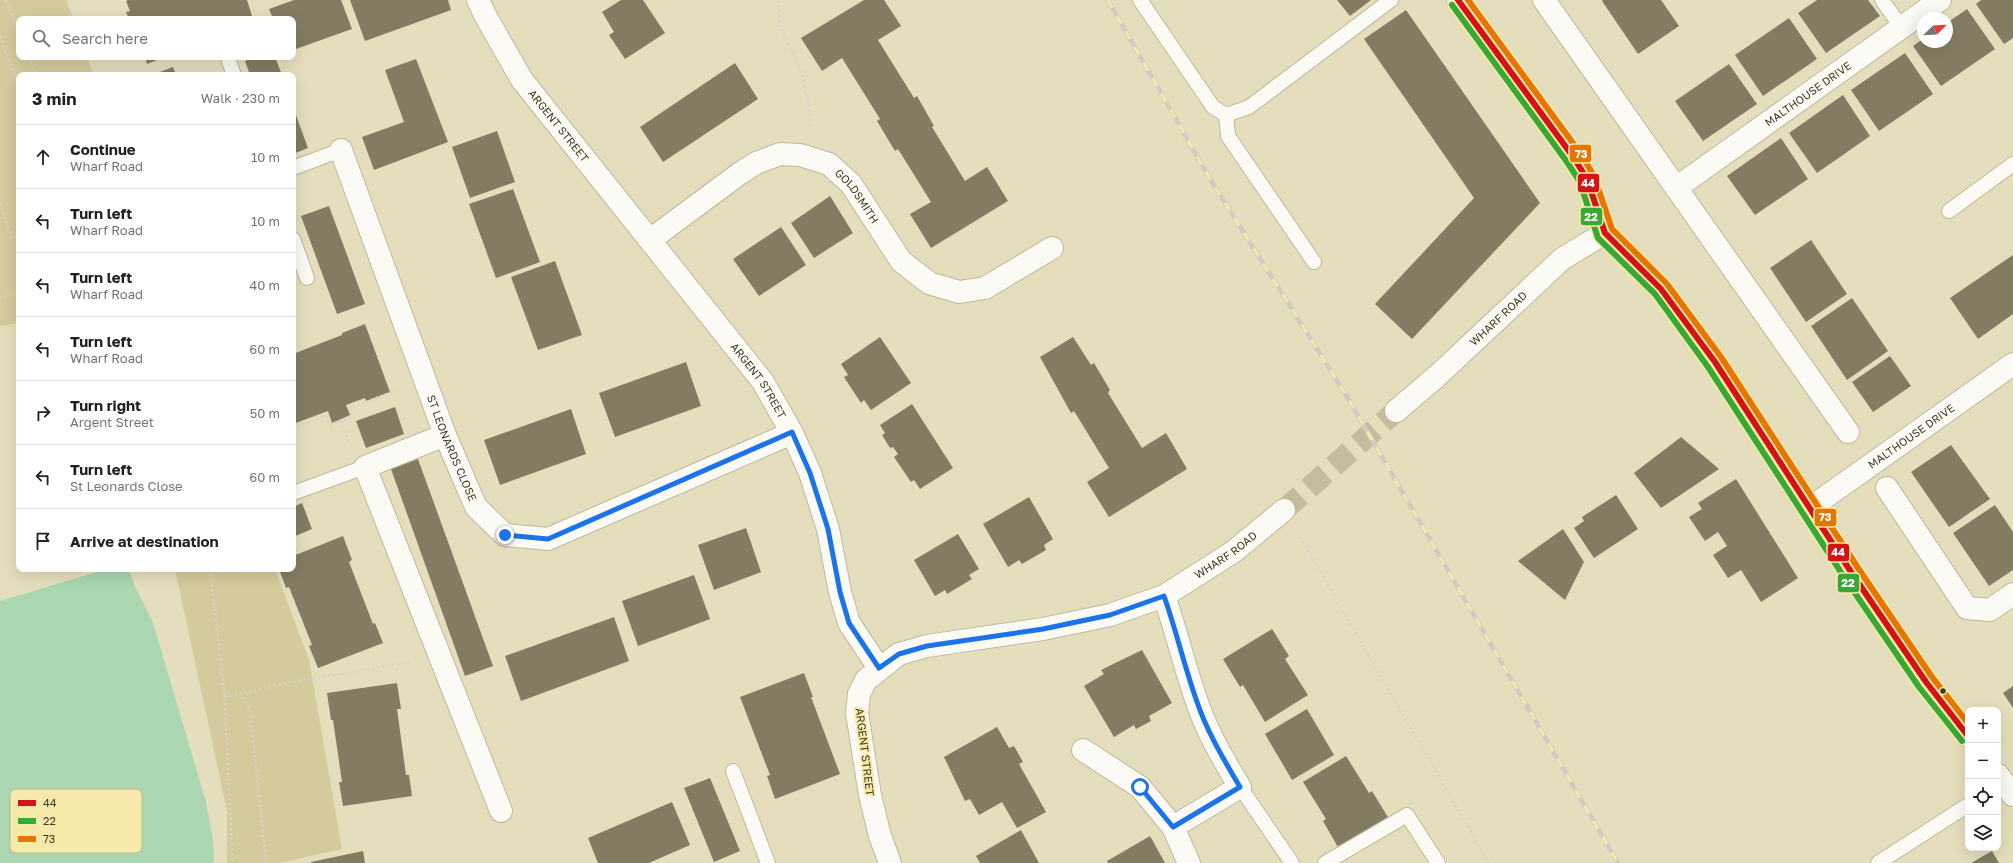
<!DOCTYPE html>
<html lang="en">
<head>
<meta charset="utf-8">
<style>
  :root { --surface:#fff; --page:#f6f6f6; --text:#202124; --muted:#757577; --line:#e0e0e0 }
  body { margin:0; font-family:"Golos Text",sans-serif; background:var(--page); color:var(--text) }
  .controls { position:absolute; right:12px; bottom:12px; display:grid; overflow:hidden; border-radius:8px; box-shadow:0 4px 16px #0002 }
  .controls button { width:36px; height:36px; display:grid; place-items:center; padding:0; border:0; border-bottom:1px solid var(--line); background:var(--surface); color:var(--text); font:20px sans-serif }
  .compass { position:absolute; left:1917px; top:12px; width:36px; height:36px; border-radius:50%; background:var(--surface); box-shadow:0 4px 16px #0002; rotate:66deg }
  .stop { position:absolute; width:12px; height:12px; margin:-9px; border:3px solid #1a73e8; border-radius:50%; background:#fff }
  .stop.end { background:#1a73e8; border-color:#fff; box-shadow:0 1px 4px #0008 }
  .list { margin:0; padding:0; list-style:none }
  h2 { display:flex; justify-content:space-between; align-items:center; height:52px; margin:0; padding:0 16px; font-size:17px }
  h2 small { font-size:13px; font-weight:400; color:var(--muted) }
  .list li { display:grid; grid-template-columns:26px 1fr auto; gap:12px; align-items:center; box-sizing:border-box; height:64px; padding:0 16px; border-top:1px solid var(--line) }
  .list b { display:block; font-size:15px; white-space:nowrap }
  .list p { margin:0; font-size:13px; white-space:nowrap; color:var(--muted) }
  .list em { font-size:13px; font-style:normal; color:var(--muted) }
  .icon { flex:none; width:22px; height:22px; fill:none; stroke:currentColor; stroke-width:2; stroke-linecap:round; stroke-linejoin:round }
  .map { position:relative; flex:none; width:2013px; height:863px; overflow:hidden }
  .search { position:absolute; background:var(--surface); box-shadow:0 4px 16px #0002; left:16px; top:16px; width:280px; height:44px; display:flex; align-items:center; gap:10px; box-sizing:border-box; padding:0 14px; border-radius:8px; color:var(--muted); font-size:15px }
  .panel { position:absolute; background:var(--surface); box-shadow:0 4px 16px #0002; left:16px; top:72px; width:280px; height:500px; border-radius:8px }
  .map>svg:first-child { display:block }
</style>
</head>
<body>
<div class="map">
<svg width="2013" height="863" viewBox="0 0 2013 863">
  <rect width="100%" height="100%" fill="#e4debc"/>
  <path fill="#d4cb9d" d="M0 0H66L73 19H19V57H87L94 75H19V323L0 326Z
    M175 569H275L309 660 342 849 280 863H227V811Z"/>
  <path fill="#abd6b2" d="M107 569H129L134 584 153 623 206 802 213 840 214 863H0V601Z"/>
  <path fill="#837c63" d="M247 0 253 19H129L126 12 130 11 126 1 128 0Z
    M294 0H341L352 29 293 50V19H273L269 9Z
    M350 0H448L451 10 365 41Z
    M621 0H643L665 33 625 59 609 35 614 32 602 12Z
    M864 0H884L901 26 878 40 914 98 917 96 934 126 932 127 965 181 987 167 1008 201 931 248 910 214 931 202 898 149 895 151 877 121 880 119 842 58 822 71 801 38Z
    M1337 0H1371L1350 16Z
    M1603 0H1661L1679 26 1638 54 1602 1Z
    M1817 0H1868L1880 16 1826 53 1798 13Z
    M1981 0H2013V38L2004 44 1976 4Z
    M1967 9 1995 49 1941 86 1913 46 1923 39V42H1947V23Z
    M1406 10 1540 203 1412 339 1375 304 1474 198 1364 39Z
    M1789 18 1817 59 1763 96 1735 55Z
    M1905 53 1933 94 1879 131 1851 90Z
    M145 57H165L147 64Z
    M255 57H275L282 75H250L245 61Z
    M416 59 448 142 374 170 362 137 404 122 385 70Z
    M735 63 758 99 663 162 640 127Z
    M1729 64 1757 104 1703 141 1675 101Z
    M173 67 176 75H152Z
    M1843 95 1870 136 1817 173 1789 133Z
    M293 107 308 148 293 154Z
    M497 131 515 182 470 198 452 147Z
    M1781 138 1808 179 1755 215 1727 176Z
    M513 189 540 262 496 278 469 204Z
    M830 196 853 233 814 258 791 223Z
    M329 206 365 304 337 314 301 216Z
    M781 227 806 265 759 296 733 259Z
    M1811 240 1847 294 1806 322 1770 268Z
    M2013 255V314L1978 339 1950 298Z
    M555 261 582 335 538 350 511 277Z
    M1852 298 1888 351 1847 380 1811 326Z
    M365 324 390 392 366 401 365 398 346 405 350 415 332 423 328 411 293 424V354L342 335V333Z
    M880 337 911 383 871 410 864 400 861 403 844 377 848 375 841 364Z
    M1073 337 1091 365 1094 363 1110 390 1108 393 1142 448 1166 433 1187 469 1109 517 1087 482 1109 468 1074 411 1071 413 1040 357Z
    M1890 356 1911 386 1873 412 1852 382Z
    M686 362 701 406 615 437 599 393Z
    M912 404 953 468 920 489 914 480 911 482 894 457 898 454 893 447 890 448 882 435 885 433 880 425Z
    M395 407 404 434 366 448 356 421Z
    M571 409 586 454 500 485 484 440Z
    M1681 437 1719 469 1661 508 1634 473Z
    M1951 445 1990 499 1949 527 1911 472Z
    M418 459 493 666 465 676 391 469Z
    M1736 479 1798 578 1761 602 1741 570 1728 578 1713 555 1727 546 1718 532 1705 541 1689 517 1702 509 1698 503Z
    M1616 495 1638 529 1594 558 1574 528 1584 521 1582 517Z
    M1029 497 1053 539 1044 545 1046 550 1022 564 1019 560 1008 567 983 524Z
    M302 503 312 529 293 537V507Z
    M1995 505 2013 532V570L1989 586 1953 533Z
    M746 528 761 572 714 590 698 545Z
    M1563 529 1584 562 1565 600 1518 561Z
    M958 534 979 569 969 575 972 579 947 594 945 590 935 596 914 560Z
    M343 536 352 560 349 562 373 624 375 623 383 643 318 668 309 646 312 645 289 587 286 588 279 569H293V556Z
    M694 575 710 619 638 646 622 601Z
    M614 617 629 661 521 701 505 656Z
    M1272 629 1289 656 1285 659 1308 695 1265 722 1243 685 1240 687 1223 659Z
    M1142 650 1172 703 1149 716 1151 721 1136 729 1134 725 1114 737 1084 686 1104 674 1101 670Z
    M804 673 813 697H811L840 774 775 799 767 776 770 775 740 697Z
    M397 683 401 709H397L406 775H409L412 796 343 806 339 782H342L333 720H331L327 693Z
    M2013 686V708L2003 693Z
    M1307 709 1334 755 1292 780 1265 734Z
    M997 727 1009 748 1014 746 1023 762 1019 764 1046 812 1017 828 1002 802 979 815 970 799 965 801 944 757Z
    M1346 756 1369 793 1372 791 1389 819 1339 849 1323 821 1326 819 1303 782Z
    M710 778 740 851 714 862 684 788Z
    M672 802 690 845 649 863H598L588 838Z
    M1021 830 1039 863H980L976 856Z
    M1150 836 1165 863H1108L1107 861Z
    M363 851 365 863H311V862Z
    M1992 851 1999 863H1971Z"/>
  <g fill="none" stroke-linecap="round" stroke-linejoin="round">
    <path stroke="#c3bd9d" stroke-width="22" stroke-dasharray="22 11" stroke-linecap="butt" d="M1284 510 1396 411"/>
    <defs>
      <path id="service" d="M1140 0 1213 107 1226 115 1249 107 1391 0
        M1882 0 1901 27
        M229 61 234 75
        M1226 115 1228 136 1314 262
        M293 168 341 150
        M1949 211 2013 164
        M293 239 307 278
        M293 493 365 467
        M733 771 768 863
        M1240 787 1292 863
        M1325 863 1407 815 1438 863
        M1878 863 1968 805"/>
      <g id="minor">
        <path id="s1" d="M478 0 485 15 522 80 763 382 792 433 810 473 828 529 840 592 849 623 879 668"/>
        <path d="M1544 0 1848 432"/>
        <path id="s2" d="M341 150 445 435 476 507 505 535 548 539 792 433"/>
        <path id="s3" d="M1676 188 1940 0"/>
        <path id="s4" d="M650 240 739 174 756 163 780 154 800 155 829 164 851 184 901 261 929 283 959 292 985 288 1052 248"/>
        <path id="s5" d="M1396 411 1436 377 1562 259 1605 233"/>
        <path d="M445 435 365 467 501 811"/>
        <path d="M1887 488 1967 608 1990 610 2013 594"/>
        <path id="s6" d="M1810 508 2013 364"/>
        <path d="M1164 596C1176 630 1184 665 1196 699 1206 730 1223 760 1240 787L1173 827"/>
        <path d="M1083 750 1140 787 1173 827 1189 863"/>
        <path id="s7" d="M890 863 880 836 870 795 857 713 859 694 866 680 899 654 927 646 1043 629 1110 615 1164 596 1233 552 1284 510"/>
      </g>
      <path id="tertiary" d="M1458 0 1574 158 1587 179 1605 233 1661 289 1715 362 1853 575 1926 682 1968 736
        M1998 775 2013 795"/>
    </defs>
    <use href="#service" stroke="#beb99e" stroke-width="16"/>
    <use href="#minor" stroke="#beb99e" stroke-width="24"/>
    <use href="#tertiary" stroke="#beb99e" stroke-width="24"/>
    <path stroke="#d6d3c9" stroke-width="2.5" stroke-dasharray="2 3" stroke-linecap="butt" d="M6 0 19 32
      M778 0 780 26 801 71 810 110 809 128
      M0 36 19 86
      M29 57 37 75
      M0 203 12 238 19 235
      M0 298 19 293
      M341 421 349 443
      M293 428 326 416 330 425 352 416 350 408 397 390
      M1300 537 1489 863
      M210 569 224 689 233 863
      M241 693 250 710 266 863
      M225 697 281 684 410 662"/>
    <use href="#service" stroke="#fbfaf5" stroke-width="14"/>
    <use href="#minor" stroke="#fbfaf5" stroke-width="22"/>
    <use href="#tertiary" stroke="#fbfaf5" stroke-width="22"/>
    <defs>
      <path id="rail" d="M1108 0 1210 179 1346 395 1618 863"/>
    </defs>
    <use href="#rail" stroke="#cfccc2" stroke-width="4.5"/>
    <use href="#rail" stroke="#f6eaaa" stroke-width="3" stroke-dasharray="9" stroke-linecap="butt"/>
    <defs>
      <path id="bus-1" d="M1458 0 1574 158 1587 179 1605 233 1661 289 1715 362 1853 575 1926 682 1968 736"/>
      <path id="bus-2" d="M1452 5 1567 162 1580 182 1598 238 1655 294 1708 367 1846 580 1919 687 1962 741"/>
      <path id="bus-3" d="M1468 0 1581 154 1594 176 1612 229 1667 284 1721 357 1860 571 1932 677 1968 723"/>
    </defs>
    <use href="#bus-1" stroke="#f6eaaa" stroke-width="9"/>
    <use href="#bus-2" stroke="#f6eaaa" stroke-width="9"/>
    <use href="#bus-3" stroke="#f6eaaa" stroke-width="9"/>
    <use href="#bus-1" stroke="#d41317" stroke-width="6"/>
    <use href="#bus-2" stroke="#39a935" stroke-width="6"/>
    <use href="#bus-3" stroke="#e57602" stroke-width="6"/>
  </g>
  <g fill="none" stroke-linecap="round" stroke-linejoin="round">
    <path stroke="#1a73e8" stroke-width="5" d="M505 535 548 539 792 432 810 473 828 529 840 592 849 623 879 668 899 654 927 646 1043 629 1110 615 1164 596C1176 630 1184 665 1196 699 1206 730 1224 760 1240 787L1173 827 1140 787"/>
  </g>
  <circle fill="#3f3a20" stroke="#f6eaaa" stroke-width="1.5" cx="1943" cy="691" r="3.5"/>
  <g text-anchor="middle" stroke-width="4" stroke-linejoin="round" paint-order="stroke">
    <g font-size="11" fill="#3f3a20" stroke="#f6eaaa">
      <text dy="4" stroke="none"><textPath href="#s3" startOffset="162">MALTHOUSE DRIVE</textPath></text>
      <text dy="4" stroke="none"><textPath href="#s1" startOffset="150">ARGENT STREET</textPath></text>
      <text dy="4" stroke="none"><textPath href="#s4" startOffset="250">GOLDSMITH</textPath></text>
      <text dy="4" stroke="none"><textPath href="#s5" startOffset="138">WHARF ROAD</textPath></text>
      <text dy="4" stroke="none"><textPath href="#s1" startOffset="474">ARGENT STREET</textPath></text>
      <text dy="4" stroke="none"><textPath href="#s6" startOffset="124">MALTHOUSE DRIVE</textPath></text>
      <text dy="4" stroke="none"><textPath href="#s2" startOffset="318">ST LEONARDS CLOSE</textPath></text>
      <text dy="4" stroke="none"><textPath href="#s7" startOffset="577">WHARF ROAD</textPath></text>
      <text transform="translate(865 752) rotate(83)" y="4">ARGENT STREET</text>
    </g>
  </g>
  <rect x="10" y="789" width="132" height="64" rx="6" fill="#f6eaaa" stroke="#bfb581" stroke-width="1"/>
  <rect x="18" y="800" width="18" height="6" fill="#d41317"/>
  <rect x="18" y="818" width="18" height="6" fill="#39a935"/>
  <rect x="18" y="836" width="18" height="6" fill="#e57602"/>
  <g font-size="11" fill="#3f3a20">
    <text x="43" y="807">44</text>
    <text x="43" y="825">22</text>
    <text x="43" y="843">73</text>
  </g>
  <g stroke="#f6eaaa" stroke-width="1.5">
    <rect x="1569" y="144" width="23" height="19" rx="4" fill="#e57602"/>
    <rect x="1577" y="173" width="23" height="20" rx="4" fill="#d41317"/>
    <rect x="1580" y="207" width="23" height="19" rx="4" fill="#39a935"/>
    <rect x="1814" y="508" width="23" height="19" rx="4" fill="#e57602"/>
    <rect x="1827" y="543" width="23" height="19" rx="4" fill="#d41317"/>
    <rect x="1837" y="573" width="23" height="20" rx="4" fill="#39a935"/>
  </g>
  <g font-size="11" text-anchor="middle" font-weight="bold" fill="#fff">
    <text x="1581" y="158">73</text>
    <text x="1588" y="187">44</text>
    <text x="1591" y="221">22</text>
    <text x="1825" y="521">73</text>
    <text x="1838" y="556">44</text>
    <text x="1848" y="587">22</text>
  </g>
</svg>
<div class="controls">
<button>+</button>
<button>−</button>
<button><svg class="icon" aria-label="locate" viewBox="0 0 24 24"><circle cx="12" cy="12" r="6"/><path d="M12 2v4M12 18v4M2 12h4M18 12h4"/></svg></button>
<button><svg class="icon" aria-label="layers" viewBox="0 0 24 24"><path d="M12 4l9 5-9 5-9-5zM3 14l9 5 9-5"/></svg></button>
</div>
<svg class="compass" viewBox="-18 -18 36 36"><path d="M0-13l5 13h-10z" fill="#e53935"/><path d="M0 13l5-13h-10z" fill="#757577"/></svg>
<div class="stop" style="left:1140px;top:787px"></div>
<div class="stop end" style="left:505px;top:535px"></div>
<div class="search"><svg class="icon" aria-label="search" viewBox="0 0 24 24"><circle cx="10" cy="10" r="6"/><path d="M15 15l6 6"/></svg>Search here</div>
<section class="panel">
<h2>3 min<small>Walk · 230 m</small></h2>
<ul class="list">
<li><svg class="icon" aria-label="ahead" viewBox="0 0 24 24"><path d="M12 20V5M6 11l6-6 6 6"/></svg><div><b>Continue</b><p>Wharf Road</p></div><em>10 m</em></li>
<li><svg class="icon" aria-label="left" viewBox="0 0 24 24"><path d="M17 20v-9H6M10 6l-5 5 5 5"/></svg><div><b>Turn left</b><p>Wharf Road</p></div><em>10 m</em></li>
<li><svg class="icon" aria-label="left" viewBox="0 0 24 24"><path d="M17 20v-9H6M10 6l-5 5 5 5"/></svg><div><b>Turn left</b><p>Wharf Road</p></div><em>40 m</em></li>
<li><svg class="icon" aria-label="left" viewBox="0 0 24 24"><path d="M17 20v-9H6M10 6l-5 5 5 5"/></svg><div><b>Turn left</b><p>Wharf Road</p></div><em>60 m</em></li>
<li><svg class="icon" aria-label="right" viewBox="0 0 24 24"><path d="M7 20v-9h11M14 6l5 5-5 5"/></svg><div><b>Turn right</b><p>Argent Street</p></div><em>50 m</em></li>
<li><svg class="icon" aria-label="left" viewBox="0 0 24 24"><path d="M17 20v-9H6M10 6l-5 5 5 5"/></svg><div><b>Turn left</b><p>St Leonards Close</p></div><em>60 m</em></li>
<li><svg class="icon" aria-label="arrive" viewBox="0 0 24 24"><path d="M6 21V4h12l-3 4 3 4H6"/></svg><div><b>Arrive at destination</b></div></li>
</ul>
</section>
</div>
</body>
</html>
